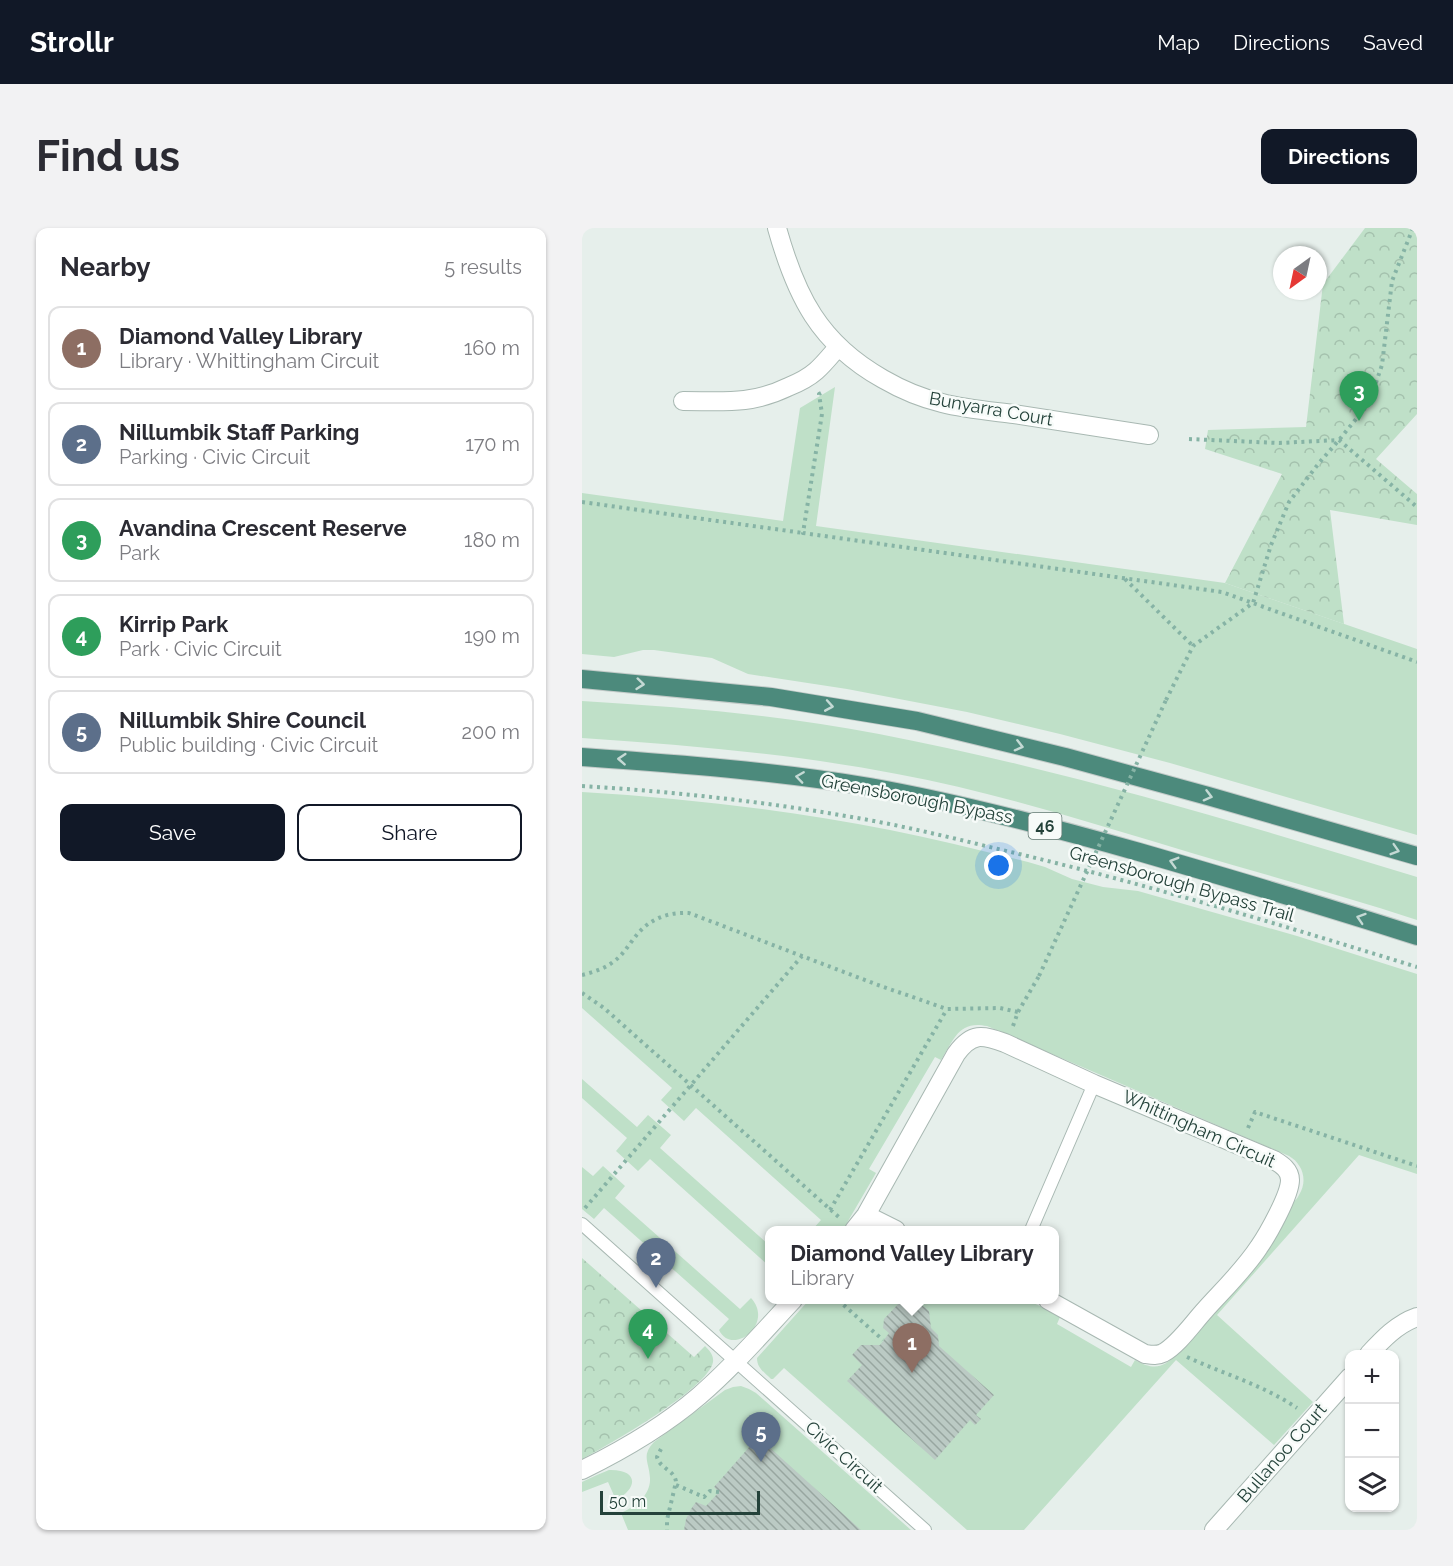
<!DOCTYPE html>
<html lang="en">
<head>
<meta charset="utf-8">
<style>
  :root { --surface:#fff; --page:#f2f2f3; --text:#2b2b33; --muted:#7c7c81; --line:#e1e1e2; --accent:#111827 }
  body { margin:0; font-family:Raleway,sans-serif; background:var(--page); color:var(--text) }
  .controls { position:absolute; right:18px; bottom:18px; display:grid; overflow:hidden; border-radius:12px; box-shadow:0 2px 4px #0004 }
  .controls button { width:54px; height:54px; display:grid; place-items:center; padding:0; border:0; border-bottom:2px solid var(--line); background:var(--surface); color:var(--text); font:30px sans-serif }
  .compass { position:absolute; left:691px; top:18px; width:54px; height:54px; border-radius:50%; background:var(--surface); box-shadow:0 2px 4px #0004; rotate:213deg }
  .scale { position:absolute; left:18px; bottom:15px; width:160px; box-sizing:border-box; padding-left:6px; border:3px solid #24423a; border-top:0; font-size:16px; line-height:21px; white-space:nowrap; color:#24423a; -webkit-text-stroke:4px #f7fbf9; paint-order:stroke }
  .you { position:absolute; left:417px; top:638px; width:21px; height:21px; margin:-15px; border:4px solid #fff; border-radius:50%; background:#1a73e8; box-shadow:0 0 0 9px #1a73e833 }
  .badge { display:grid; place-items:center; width:39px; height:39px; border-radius:50%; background:var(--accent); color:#fff; font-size:20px; font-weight:700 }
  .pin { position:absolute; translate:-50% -50px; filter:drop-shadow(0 2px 3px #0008) }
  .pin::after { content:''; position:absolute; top:32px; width:21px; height:18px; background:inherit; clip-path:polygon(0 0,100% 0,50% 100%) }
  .popup { position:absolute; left:183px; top:998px; width:294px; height:78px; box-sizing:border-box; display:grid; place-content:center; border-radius:12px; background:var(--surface); filter:drop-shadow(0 2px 4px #0005); font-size:20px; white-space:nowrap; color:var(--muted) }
  .popup b { font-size:22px; color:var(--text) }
  .popup::after { content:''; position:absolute; left:50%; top:100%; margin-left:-12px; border:12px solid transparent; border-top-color:var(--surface) }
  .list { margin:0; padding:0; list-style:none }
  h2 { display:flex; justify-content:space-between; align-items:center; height:78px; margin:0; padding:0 24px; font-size:26px }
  h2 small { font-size:20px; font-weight:400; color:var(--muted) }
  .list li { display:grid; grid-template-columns:39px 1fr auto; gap:18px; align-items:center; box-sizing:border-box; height:84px; margin:0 12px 12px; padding:0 12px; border:2px solid var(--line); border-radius:12px }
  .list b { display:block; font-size:22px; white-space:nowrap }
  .list p { margin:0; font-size:20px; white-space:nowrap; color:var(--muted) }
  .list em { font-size:20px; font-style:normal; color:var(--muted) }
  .actions { display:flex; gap:12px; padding:18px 24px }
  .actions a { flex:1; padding:14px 0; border:2px solid var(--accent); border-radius:12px; text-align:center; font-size:21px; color:var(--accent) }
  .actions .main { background:var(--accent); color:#fff }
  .icon { flex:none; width:33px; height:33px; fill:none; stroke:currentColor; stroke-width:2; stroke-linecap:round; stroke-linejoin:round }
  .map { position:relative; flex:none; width:835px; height:1302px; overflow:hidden; border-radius:12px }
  header { display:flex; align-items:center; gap:36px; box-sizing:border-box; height:84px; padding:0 30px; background:var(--accent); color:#fff }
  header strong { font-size:28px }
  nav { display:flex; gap:33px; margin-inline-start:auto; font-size:21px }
  .intro { display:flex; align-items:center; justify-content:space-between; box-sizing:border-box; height:144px; padding:0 36px }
  h1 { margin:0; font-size:42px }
  .button { padding:15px 27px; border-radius:12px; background:var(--accent); color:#fff; font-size:21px; font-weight:700 }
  main { display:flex; gap:36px; padding:0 36px }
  aside { flex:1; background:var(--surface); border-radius:12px; box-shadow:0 2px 4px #0004 }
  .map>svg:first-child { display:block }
</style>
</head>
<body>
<header>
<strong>Strollr</strong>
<nav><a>Map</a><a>Directions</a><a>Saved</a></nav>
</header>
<div class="intro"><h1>Find us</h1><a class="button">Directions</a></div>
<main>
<aside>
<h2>Nearby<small>5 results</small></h2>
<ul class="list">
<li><span class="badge" style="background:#8d6e63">1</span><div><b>Diamond Valley Library</b><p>Library · Whittingham Circuit</p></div><em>160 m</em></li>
<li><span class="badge" style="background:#5c6f8a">2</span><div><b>Nillumbik Staff Parking</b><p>Parking · Civic Circuit</p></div><em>170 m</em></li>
<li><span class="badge" style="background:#2e9e5b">3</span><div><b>Avandina Crescent Reserve</b><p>Park</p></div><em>180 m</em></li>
<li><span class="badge" style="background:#2e9e5b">4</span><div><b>Kirrip Park</b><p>Park · Civic Circuit</p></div><em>190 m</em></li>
<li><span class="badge" style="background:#5c6f8a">5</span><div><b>Nillumbik Shire Council</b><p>Public building · Civic Circuit</p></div><em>200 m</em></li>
</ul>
<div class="actions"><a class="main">Save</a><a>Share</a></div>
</aside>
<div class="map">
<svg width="835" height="1302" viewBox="0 0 835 1302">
  <defs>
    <pattern id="park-crowns" width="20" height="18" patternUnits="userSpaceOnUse" patternTransform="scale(1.5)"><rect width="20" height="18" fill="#bfe0c8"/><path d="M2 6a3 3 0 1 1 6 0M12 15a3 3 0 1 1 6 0" fill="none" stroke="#a4c1ad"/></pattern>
    <pattern id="building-back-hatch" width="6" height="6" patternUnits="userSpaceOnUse" patternTransform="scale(1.5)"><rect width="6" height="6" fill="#bbcac4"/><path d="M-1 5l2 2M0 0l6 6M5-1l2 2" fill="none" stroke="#98a6a0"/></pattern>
  </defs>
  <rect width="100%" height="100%" fill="#e6efeb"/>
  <path fill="#bfe0c8" d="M253 159 234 298 643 355 835 421V607L588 535 478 506 385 484 265 461 166 446 130 430 72 422H61L32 429 0 426V265L201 293 218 180Z
    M0 473C100 479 199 487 297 506 479 541 658 595 835 649V692C762 668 687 648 613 626 515 597 417 565 315 546 211 526 106 517 0 510Z
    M0 564C103 570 206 582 308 602 354 611 400 623 446 634L463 639 490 651 521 659 556 663 715 708 835 746V946L777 927 635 1087 731 1174 692 1217 594 1132 442 1302H385L202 1140 191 1151H189C182 1144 175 1140 175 1130L227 1072H444L463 1080 478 1089 475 1096 549 1139 553 1132C571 1142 581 1141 594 1126L703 981C708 977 714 973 717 967 726 953 721 936 707 928L405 798C377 792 372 811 359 832L353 829 287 941 294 945 262 1000 259 1002H230L239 992 114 880 102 893 79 872 90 860 0 780Z
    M0 851 55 899 66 887 89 907 78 920 187 1017V1038L68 931 56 943 34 923 45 910 0 870Z
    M21 938 43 958 33 970 158 1081 169 1070C193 1096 150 1129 137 1102L147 1091 22 980 12 991 0 981V939L11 948Z
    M159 1158 167 1161 174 1165 329 1302H46L39 1285C53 1279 69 1267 68 1250 67 1233 59 1228 72 1214L143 1162 151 1159Z
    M27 1242C56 1241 57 1260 34 1272L26 1254 0 1264V1254L15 1247Z"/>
  <path fill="url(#park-crowns)" d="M783 0H835V186L794 231 835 266V297L748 282 762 396 643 355 700 246 623 221 626 202 724 199 741 56Z
    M0 1030 112 1129 123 1118C127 1122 132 1127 131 1134 127 1160 25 1218 0 1231Z"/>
  <path fill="url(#building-back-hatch)" d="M320 1072H334L347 1083 349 1100 356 1107 357 1118 412 1167 394 1187 399 1191 393 1197 388 1192 353 1232 265 1153 280 1137 270 1127 279 1117H298L307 1105 301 1100 302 1091Z
    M176 1209 279 1302H102L104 1291 109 1281 114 1274 124 1278 137 1264 132 1259Z"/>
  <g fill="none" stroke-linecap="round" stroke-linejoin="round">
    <defs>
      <path id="service" d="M0 996 343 1302
        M449 1002 512 856"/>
      <path id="minor" d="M195 0C214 68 237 115 301 151 320 162 339 170 360 175 383 181 408 183 432 186 477 193 522 200 567 207
        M101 173C141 173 169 177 206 159 216 155 226 150 234 143 242 136 249 127 256 119
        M284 987 314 1002
        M272 1002 284 987 374 826C390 804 400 807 423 815L512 856 692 932C700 937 708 942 708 952 708 967 686 1006 677 1019 662 1042 641 1062 623 1082 611 1095 596 1117 581 1125 575 1128 570 1127 563 1126L466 1072
        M787 1126C801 1111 815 1096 835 1089
        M0 1242C41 1222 82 1198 117 1168 151 1139 181 1104 211 1072
        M632 1302 768 1149"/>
      <path id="trunk" d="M0 451 189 469 335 493 483 529 626 568 835 628
        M0 529C97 536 193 543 288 559 379 575 469 599 557 624 650 651 743 678 835 708"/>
    </defs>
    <use href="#service" stroke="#a8b8b2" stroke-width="14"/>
    <use href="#minor" stroke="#a8b8b2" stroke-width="20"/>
    <use href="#trunk" stroke="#c2cac8" stroke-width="20"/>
    <path stroke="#86b3a5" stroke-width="4" stroke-dasharray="3 4.5" stroke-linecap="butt" d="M239 165 237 166 240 186 221 305 640 364 835 434
      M607 211 697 215 757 212 835 279
      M0 274 221 305
      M543 351 611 418
      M584 472 611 418 671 375 689 317 707 274 737 235 757 212 787 175 800 137 810 53 831 0
      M0 558C98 564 195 575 292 593 334 601 375 611 416 621 558 654 696 696 835 739
      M0 747C11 744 22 741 31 734 40 728 46 718 53 709 67 691 85 684 107 685L296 757 365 781 418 780 436 784
      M0 765 22 780 258 990
      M431 798 436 784 457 748
      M666 900 673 884 835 938
      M3 980 220 728
      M248 982 365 781
      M256 1072 301 1112
      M605 1129C642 1146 681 1157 715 1180
      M79 1221 75 1229C78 1241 93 1242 94 1254L85 1292V1302
      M94 1257 122 1269 128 1263 137 1264"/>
    <use href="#service" stroke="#fff" stroke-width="12"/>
    <use href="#minor" stroke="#fff" stroke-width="18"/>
    <use href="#trunk" stroke="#4c8a7c" stroke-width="18"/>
    <path stroke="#86b3a5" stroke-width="4" stroke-dasharray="3 4.5" stroke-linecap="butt" d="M457 748 584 472"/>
  </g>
  <defs><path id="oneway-chevron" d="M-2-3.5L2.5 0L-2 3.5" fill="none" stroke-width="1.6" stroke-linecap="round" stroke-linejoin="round" transform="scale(1.5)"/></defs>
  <g stroke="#c4d9d4">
    <use href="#oneway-chevron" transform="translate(58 456) rotate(6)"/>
    <use href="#oneway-chevron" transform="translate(247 478) rotate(10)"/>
    <use href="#oneway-chevron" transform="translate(437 518) rotate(14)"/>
    <use href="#oneway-chevron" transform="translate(40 531) rotate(-176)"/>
    <use href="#oneway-chevron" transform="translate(218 549) rotate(-172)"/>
    <use href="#oneway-chevron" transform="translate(626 568) rotate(15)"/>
    <use href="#oneway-chevron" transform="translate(813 622) rotate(17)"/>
    <use href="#oneway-chevron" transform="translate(592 634) rotate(-164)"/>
    <use href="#oneway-chevron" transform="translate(779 690) rotate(-162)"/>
  </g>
  <g text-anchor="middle" stroke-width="5" stroke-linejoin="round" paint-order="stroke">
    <rect fill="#f7fbf9" stroke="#637a73" stroke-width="1.5" x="446.5" y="585" width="33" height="26" rx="4.5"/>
    <g font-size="16" font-weight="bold" fill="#24423a">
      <text x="463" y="604">46</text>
    </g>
    <g font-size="18" fill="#24423a" stroke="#f7fbf9">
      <text transform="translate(409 181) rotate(10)" y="6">Bunyarra Court</text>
      <text transform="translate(335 571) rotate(11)" y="6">Greensborough Bypass</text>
      <text transform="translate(600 656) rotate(16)" y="6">Greensborough Bypass Trail</text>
      <text transform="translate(617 901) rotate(24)" y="6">Whittingham Circuit</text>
      <text transform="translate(700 1225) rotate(-49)" y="6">Bullanoo Court</text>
      <text transform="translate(262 1229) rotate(42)" y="6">Civic Circuit</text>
    </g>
  </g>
</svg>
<div class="controls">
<button>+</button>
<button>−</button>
<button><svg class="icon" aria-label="layers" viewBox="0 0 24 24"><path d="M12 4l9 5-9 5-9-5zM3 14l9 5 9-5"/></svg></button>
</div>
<svg class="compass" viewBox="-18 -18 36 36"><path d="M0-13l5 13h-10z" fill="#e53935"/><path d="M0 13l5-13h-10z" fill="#7c7c81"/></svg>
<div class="scale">50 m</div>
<div class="you"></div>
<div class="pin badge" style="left:330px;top:1145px;background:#8d6e63">1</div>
<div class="popup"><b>Diamond Valley Library</b>Library</div>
<div class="pin badge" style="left:74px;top:1060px;background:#5c6f8a">2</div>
<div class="pin badge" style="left:777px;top:193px;background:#2e9e5b">3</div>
<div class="pin badge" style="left:66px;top:1131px;background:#2e9e5b">4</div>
<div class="pin badge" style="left:179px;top:1234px;background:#5c6f8a">5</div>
</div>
</main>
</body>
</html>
